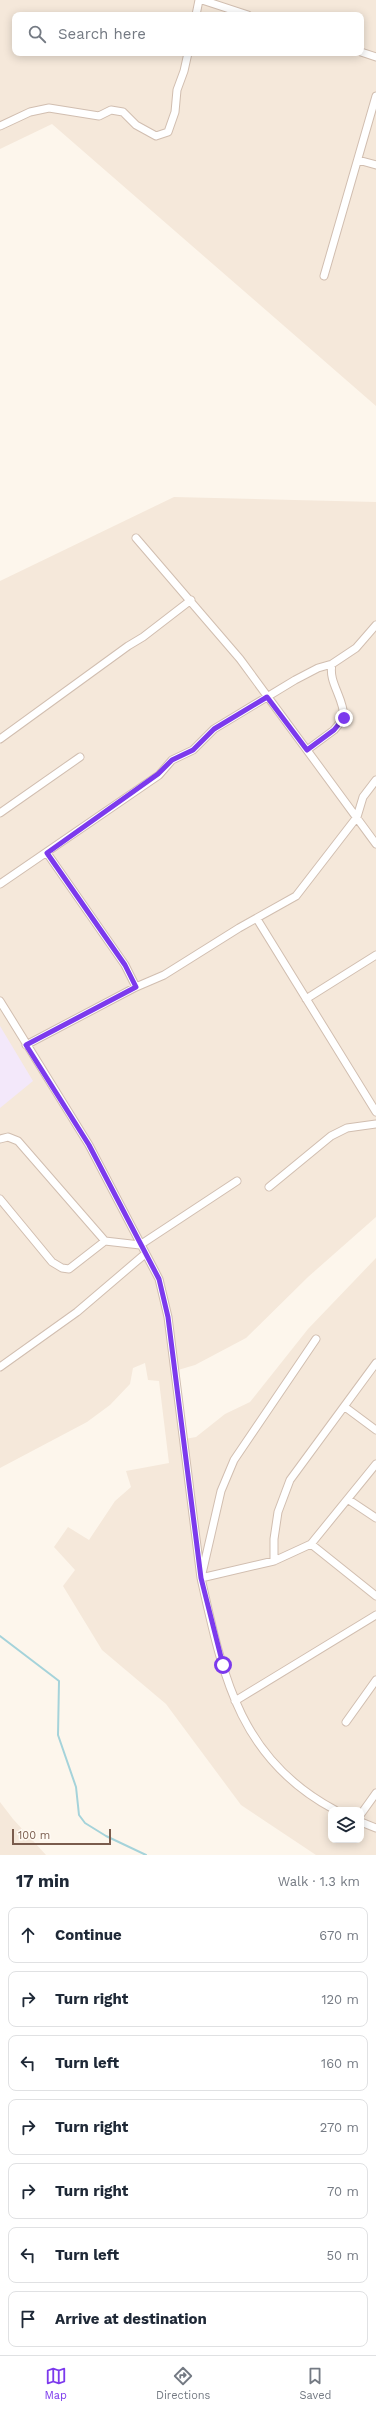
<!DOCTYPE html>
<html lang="en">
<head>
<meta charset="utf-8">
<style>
  :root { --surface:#fff; --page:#f2f2f3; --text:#1f2937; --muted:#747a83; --line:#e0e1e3; --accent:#7c3aed }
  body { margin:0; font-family:"Work Sans",sans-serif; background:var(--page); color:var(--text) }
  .controls { position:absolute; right:12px; bottom:12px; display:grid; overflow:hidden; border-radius:8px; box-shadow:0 2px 10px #0003 }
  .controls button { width:36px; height:36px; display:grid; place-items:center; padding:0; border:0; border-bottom:1px solid var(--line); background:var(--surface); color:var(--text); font:20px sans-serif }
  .scale { position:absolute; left:12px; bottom:10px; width:99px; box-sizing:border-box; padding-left:4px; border:2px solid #7a5c4d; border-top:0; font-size:11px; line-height:14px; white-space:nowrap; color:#7a5c4d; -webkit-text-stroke:3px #fffaf3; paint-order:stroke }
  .stop { position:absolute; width:12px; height:12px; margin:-9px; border:3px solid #7c3aed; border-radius:50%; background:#fff }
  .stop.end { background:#7c3aed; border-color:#fff; box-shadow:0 1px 4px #0008 }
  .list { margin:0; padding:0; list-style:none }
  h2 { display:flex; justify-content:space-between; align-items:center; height:52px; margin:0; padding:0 16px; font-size:17px }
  h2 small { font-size:13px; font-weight:400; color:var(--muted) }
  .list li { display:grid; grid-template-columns:26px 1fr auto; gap:12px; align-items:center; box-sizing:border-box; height:56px; margin:0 8px 8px; padding:0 8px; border:1px solid var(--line); border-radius:8px }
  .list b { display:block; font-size:15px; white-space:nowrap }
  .list em { font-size:13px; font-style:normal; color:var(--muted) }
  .icon { flex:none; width:22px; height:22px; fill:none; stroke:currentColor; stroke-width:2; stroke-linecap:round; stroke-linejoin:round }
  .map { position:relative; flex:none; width:376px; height:1855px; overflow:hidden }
  .search { position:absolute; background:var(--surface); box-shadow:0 2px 10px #0003; left:12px; right:12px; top:12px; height:44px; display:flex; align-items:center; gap:10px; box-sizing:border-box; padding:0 14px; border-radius:8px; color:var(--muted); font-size:15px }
  .sheet { height:500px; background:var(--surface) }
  nav { display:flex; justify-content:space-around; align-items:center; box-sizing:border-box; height:56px; border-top:1px solid var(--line); background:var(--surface); font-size:11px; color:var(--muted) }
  nav a { display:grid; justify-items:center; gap:2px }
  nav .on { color:var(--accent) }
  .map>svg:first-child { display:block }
</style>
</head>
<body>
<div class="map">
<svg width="376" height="1855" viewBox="0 0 376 1855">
  <rect width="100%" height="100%" fill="#fdf6ec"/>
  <path fill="#f5e8da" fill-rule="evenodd" d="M0 0H376V406L52 124 0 149ZM15 15H361V53H15Z
    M174 497 376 502V1217L308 1277 246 1338 195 1365 178 1370 185 1439 196 1437 225 1414 250 1402 308 1329 376 1258V1855H316L241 1805 166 1704 102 1650 63 1586 75 1570 54 1547 68 1527 89 1540 115 1501 131 1487 126 1471 169 1463 159 1381 148 1380 145 1363 133 1368 130 1384 110 1405 87 1422 0 1468V581ZM331 1810H361V1840H331Z
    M0 1802 13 1819 46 1855H0Z"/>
  <path fill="#f3e8fa" d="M0 1026 33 1081 0 1108Z"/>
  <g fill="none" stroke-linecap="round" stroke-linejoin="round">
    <path stroke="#a5d3da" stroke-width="2" d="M0 1636 59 1681 58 1735 76 1787 79 1815 85 1823 106 1836 146 1855"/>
    <defs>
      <path id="street" d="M202 0 248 15
        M196 15 199 0
        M361 52 376 57
        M0 126 30 112 49 108 99 116 111 110 123 112 136 125 156 136 168 132 175 112 177 90 184 71 188 53
        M358 160 376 165
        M324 276 376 96
        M136 538 240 659 376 844
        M0 739 128 646 143 637 191 600
        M307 750 334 730 344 718C344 697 328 683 332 664
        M0 813 80 757
        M47 853 125 965 136 987
        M0 884 159 775 172 760 193 750 214 729 295 680 318 668 332 664 356 648 376 625
        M257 919 376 1112
        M306 999 376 955
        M0 1001 89 1145 159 1279 168 1317 201 1578C223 1676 239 1759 335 1810
        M26 1045 136 987 164 975 239 928 296 896 357 817 363 797 376 780
        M0 1139 8 1137 18 1141 105 1241 140 1245 237 1181
        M269 1187 331 1136 347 1128 376 1124
        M0 1199 52 1262 62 1268 69 1269 105 1241
        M316 1339 234 1460 221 1491 201 1578 274 1561 311 1544 376 1464
        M0 1367 77 1312 145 1254
        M345 1407 376 1430
        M349 1500 376 1518
        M311 1544 376 1596
        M274 1561V1539L278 1512 290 1480 376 1363
        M235 1701 376 1615
        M346 1722 376 1680
        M361 1814 376 1793
        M361 1822 376 1828"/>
    </defs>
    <use href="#street" stroke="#d1beb0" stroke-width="9"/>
    <use href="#street" stroke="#fff" stroke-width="7"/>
  </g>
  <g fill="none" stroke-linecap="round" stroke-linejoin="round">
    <path stroke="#7c3aed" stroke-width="5" d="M223 1665 201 1578 168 1317 159 1279 89 1145 26 1045 136 987 125 965 47 853 158 774 172 760 193 750 214 729 267 697 307 750 334 730 344 718"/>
  </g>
</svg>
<div class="controls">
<button><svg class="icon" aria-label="layers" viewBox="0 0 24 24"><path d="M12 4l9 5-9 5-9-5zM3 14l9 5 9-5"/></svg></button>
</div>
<div class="scale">100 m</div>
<div class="stop" style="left:223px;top:1665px"></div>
<div class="stop end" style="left:344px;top:718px"></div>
<div class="search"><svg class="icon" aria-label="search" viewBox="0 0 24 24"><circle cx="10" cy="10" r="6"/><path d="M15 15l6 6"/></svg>Search here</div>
</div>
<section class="sheet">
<h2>17 min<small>Walk · 1.3 km</small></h2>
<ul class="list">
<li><svg class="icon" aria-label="ahead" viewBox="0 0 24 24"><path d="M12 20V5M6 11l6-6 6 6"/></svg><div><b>Continue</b></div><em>670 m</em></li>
<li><svg class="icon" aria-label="right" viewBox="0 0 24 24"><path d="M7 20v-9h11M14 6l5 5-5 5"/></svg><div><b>Turn right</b></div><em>120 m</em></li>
<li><svg class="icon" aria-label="left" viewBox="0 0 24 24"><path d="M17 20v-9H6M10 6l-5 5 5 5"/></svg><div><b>Turn left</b></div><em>160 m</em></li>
<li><svg class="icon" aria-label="right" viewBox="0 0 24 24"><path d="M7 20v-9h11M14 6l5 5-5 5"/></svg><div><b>Turn right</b></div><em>270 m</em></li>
<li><svg class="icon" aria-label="right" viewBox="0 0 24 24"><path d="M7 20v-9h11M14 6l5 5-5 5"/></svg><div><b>Turn right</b></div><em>70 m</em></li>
<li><svg class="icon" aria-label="left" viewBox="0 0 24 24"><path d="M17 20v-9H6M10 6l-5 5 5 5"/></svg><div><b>Turn left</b></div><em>50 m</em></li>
<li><svg class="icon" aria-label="arrive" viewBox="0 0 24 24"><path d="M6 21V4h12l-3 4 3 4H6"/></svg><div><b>Arrive at destination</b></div></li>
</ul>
</section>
<nav>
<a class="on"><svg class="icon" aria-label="map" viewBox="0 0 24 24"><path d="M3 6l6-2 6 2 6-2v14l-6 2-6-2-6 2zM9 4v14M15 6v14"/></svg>Map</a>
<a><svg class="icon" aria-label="directions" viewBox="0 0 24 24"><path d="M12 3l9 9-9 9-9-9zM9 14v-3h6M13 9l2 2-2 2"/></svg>Directions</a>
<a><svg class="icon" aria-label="saved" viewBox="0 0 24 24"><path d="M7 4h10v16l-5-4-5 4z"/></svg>Saved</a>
</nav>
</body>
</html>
